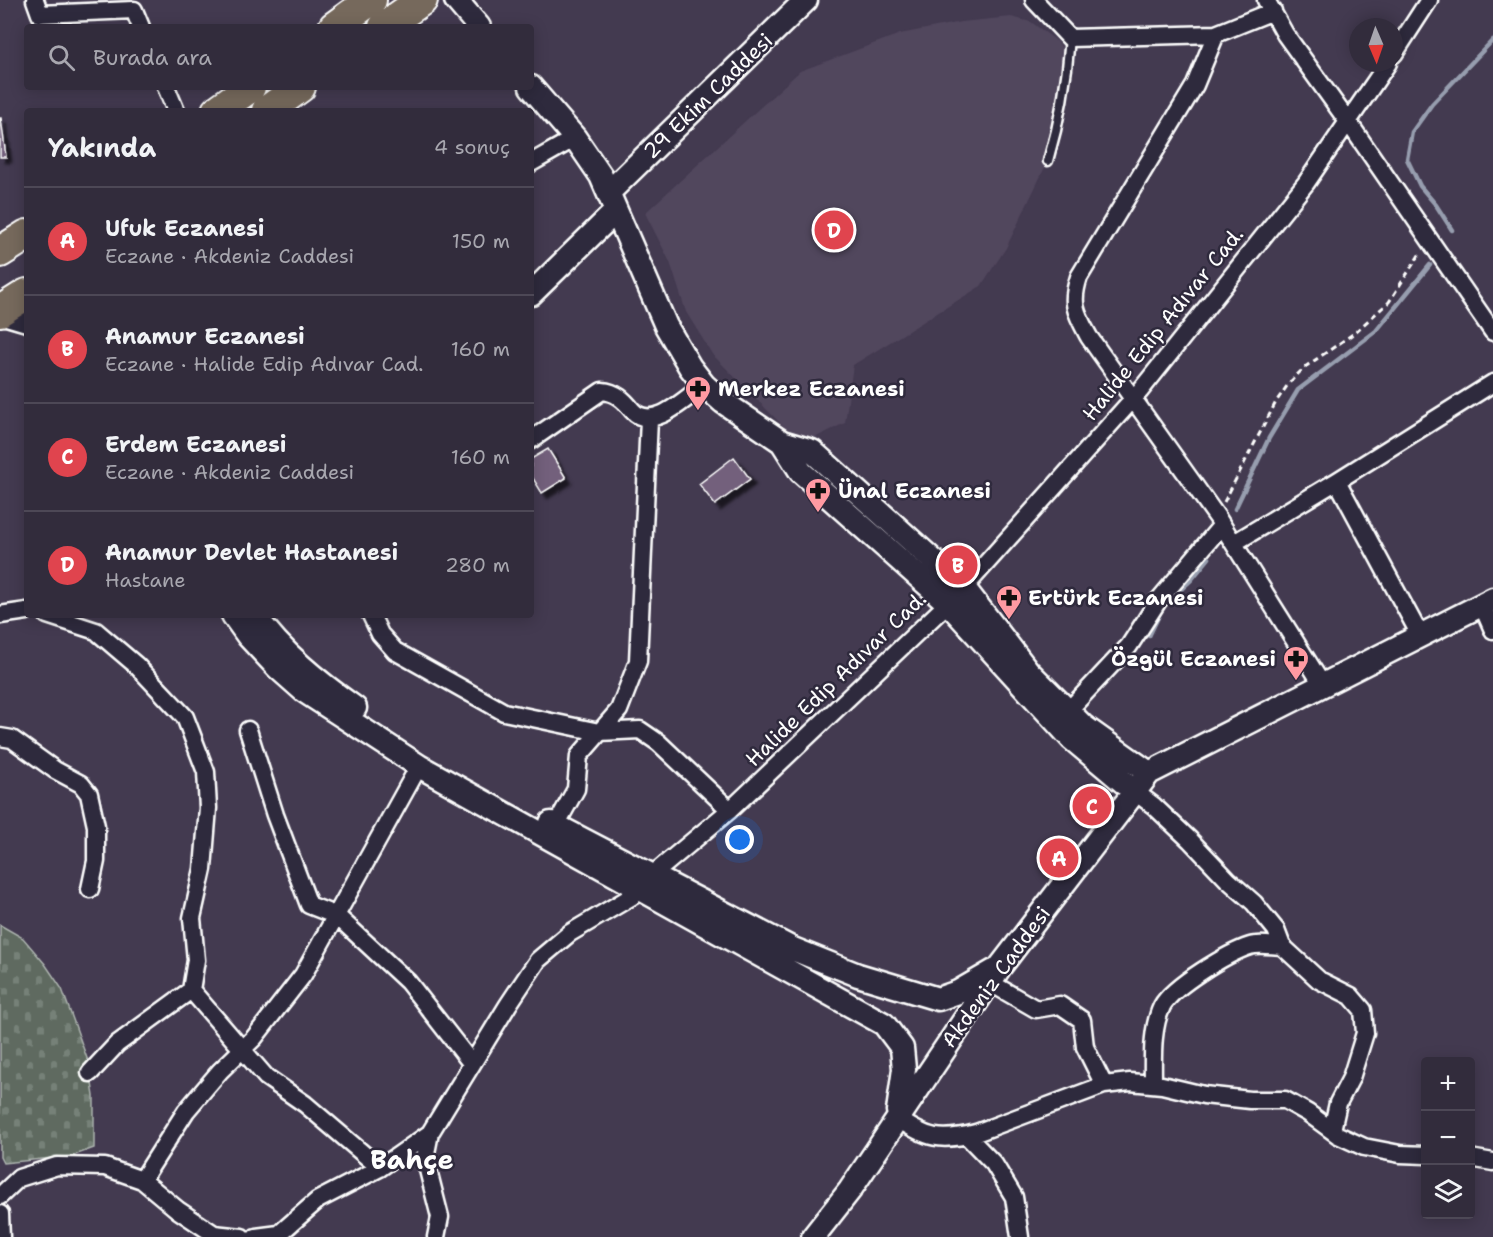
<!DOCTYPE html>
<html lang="tr">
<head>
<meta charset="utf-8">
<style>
  :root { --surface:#322c3c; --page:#3d3847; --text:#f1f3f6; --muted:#a8a7af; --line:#4d4856; --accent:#e797bd }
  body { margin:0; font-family:"Shantell Sans",sans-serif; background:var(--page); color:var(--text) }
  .controls { position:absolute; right:18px; bottom:18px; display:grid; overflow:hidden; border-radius:6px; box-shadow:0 3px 15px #0003 }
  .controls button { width:54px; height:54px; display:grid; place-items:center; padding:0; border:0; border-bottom:2px solid var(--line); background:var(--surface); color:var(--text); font:30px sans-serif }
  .compass { position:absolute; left:1349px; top:18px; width:54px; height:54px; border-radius:50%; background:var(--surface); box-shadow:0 3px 15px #0003; rotate:178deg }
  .you { position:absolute; left:740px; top:840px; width:21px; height:21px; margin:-15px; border:4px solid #fff; border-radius:50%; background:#1a73e8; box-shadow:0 0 0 9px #1a73e833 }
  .badge { display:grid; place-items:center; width:39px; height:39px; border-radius:50%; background:var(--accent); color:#fff; font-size:20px; font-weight:700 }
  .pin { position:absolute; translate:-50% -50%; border:3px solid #fff; box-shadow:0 2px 6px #0006 }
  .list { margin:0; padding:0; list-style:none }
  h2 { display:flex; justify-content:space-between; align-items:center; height:78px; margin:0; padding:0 24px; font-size:26px }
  h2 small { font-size:20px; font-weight:400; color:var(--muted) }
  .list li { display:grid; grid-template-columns:39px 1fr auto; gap:18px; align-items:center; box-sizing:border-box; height:108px; padding:0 24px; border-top:2px solid var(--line) }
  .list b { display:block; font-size:22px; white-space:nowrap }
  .list p { margin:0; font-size:20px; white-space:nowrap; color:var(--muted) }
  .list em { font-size:20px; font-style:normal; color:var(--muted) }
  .icon { flex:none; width:33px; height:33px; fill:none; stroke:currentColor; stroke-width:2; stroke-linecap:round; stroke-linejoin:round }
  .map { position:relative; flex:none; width:1493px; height:1237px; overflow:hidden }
  .search { position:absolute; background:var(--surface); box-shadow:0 3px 15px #0003; left:24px; top:24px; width:510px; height:66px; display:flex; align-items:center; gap:15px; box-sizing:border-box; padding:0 21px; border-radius:6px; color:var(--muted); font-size:22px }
  .panel { position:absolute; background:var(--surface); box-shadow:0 3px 15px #0003; left:24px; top:108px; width:510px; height:510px; border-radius:6px }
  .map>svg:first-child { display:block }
</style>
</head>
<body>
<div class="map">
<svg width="1493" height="1237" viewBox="0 0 1493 1237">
  <defs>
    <pattern id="cemetery-stones" width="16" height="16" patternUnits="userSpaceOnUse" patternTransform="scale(1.5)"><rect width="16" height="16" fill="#5e6b60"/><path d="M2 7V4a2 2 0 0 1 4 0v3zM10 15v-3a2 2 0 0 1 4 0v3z" fill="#768178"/></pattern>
    <filter id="shadow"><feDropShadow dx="5.5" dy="5.5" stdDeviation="1.5" flood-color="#0009"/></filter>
  </defs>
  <rect width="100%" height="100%" fill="#433a50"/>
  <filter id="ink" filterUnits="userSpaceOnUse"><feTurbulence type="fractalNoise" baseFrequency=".0167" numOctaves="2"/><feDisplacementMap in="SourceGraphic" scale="12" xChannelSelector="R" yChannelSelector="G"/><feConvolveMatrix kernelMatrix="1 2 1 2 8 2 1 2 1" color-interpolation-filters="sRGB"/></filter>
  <g filter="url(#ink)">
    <path fill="#51465d" d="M1011 17 1031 22 1058 42 1073 65 1067 83 1048 161 1006 248 981 286 853 365 845 423 804 443 780 423 712 354 686 312 670 262 645 213 800 71 900 34 961 22Z"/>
    <path fill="url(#cemetery-stones)" stroke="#aeb5b0" stroke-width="1.5" d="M0 925 23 938 45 964 62 989 89 1064 94 1096V1148L72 1156 3 1163 0 1157Z"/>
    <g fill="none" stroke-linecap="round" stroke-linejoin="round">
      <path stroke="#979eaf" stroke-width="4.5" d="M1452 230 1436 205 1420 186 1407 159 1412 132 1432 104 1493 40
        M1235 509 1269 438 1298 390 1376 331 1430 265
        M1165 604 1191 580 1209 558
        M1149 636 1161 611"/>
    </g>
    <path fill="#73617b" stroke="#fff" stroke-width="1.5" filter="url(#shadow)" d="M0 118H1L6 157H0Z
      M548 449 566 478 542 493 531 475V459Z
      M734 457 750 479 715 505 699 484Z"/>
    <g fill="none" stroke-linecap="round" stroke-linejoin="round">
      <defs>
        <path id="lane" d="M1048 161C1060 120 1067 80 1070 38"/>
        <path id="street" d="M35 0 40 14 134 10 141 27
          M1034 0 1070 38 1216 34
          M1266 0 1285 34 1349 123 1493 332
          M1273 11 1216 34 1195 85 1079 277C1070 304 1076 313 1089 337L1217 517 1322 684
          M1394 54 1429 0
          M166 87 176 111
          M531 163 575 138
          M531 440 602 391C616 392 624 400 632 410 652 433 687 397 704 385
          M1337 481 1421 637
          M1234 543 1337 481 1493 383
          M1482 605 1493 630
          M0 615 27 611
          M47 615 96 631 136 665 185 717 206 772 208 808 203 869 192 918 196 960 191 990 117 1044 90 1073
          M371 615 380 634 395 651 504 712 599 732 640 730 659 743 730 810
          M1068 711 1129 646 1158 601 1222 525
          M248 730 275 815 309 905 337 916 408 982 472 1064
          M0 737 12 739 55 770 81 784 89 794 96 826V861L90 889
          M1134 791 1154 806 1190 840 1228 880 1254 903 1276 930 1282 946 1319 980 1351 996 1363 1010 1365 1033 1351 1078 1338 1103 1332 1130
          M556 825 576 789 579 756 619 710 638 661 649 419
          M989 982 1036 1009 1060 1005 1082 1020 1085 1047 1104 1085
          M191 990 266 1077 305 1104 380 1168
          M1153 1084C1153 1060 1151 1029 1162 1006 1173 986 1228 953 1250 946 1259 943 1273 946 1282 946
          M897 1118C927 1139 941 1142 976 1133L1104 1085 1130 1082 1162 1085 1204 1095 1250 1100H1285L1308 1113 1338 1135 1364 1147 1400 1154 1426 1155
          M967 1136 994 1164 1014 1197 1020 1237
          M1470 1158 1493 1162
          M142 1180 186 1111 220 1071 254 1038 303 975 419 766
          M0 1196 19 1178 57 1166 105 1167 142 1180 178 1210 214 1234 242 1237
          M0 1214 1 1237
          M256 1237 279 1234 318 1200 380 1168 430 1133
          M436 1237 440 1217 425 1158 430 1133 508 1005 538 960 570 933 641 891 651 876 730 810 964 588 1140 391 1306 183 1388 63"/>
        <path id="secondary" d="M456 0 479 27
          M531 87 575 138 601 176 666 326 690 367 704 385 723 402 782 442 812 451 964 588 1028 671 1083 726 1149 773
          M609 192 806 0
          M531 294 616 211
          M0 312 27 320
          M782 442 801 472 948 603 1072 739 1134 791
          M233 615 248 636 278 668 304 691 419 766 884 1024 902 1048 904 1069 898 1111
          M255 615C282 653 317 681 355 708
          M551 823 793 949 858 975 938 999 958 992 994 971
          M813 1237 850 1190 1000 967 1149 773 1493 599"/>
        <path id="highway" d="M334 27 371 0
          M384 27 422 0
          M217 111 250 87
          M267 111 300 87
          M0 252 27 235
          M0 311 27 294"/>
      </defs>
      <use href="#lane" stroke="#fff" stroke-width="13"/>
      <use href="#street" stroke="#fff" stroke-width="21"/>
      <use href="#secondary" stroke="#fff" stroke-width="27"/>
      <use href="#highway" stroke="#fff" stroke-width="34"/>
      <path stroke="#fff" stroke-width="3" stroke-dasharray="6 4.5" stroke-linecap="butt" d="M1224 502 1276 402 1289 383 1305 367 1353 334 1389 302 1421 252"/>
      <use href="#lane" stroke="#2f2a3d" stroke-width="8"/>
      <use href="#street" stroke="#2f2a3d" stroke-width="16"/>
      <use href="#secondary" stroke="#2f2a3d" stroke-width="22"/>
      <use href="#highway" stroke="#76695c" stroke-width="30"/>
    </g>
  </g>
  <defs>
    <symbol id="pharmacy-pin" viewBox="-11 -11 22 30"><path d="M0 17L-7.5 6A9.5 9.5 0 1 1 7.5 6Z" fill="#ff9aa2" stroke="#2f2a3d"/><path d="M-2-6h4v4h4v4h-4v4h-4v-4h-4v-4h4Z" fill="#111"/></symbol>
  </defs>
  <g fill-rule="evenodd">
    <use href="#pharmacy-pin" x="683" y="374" width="30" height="40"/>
    <use href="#pharmacy-pin" x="803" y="476" width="30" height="40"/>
    <use href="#pharmacy-pin" x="994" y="583" width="30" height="40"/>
    <use href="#pharmacy-pin" x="1281" y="644" width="30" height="40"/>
  </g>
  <g text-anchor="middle" stroke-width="5" stroke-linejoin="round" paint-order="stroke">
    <g font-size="21" fill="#fff" stroke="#2f2a3d">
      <text transform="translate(708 96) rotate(-44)" y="7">29 Ekim Caddesi</text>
      <text transform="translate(1163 324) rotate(-51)" y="7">Halide Edip Adıvar Cad.</text>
      <text transform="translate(836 679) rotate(-44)" y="7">Halide Edip Adıvar Cad.</text>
      <text transform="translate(996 977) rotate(-54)" y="7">Akdeniz Caddesi</text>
    </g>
    <g font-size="21" font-weight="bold" fill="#fff" stroke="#2f2a3d" text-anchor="start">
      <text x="718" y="396">Merkez Eczanesi</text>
      <text x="838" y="498">Ünal Eczanesi</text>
      <text x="1028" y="605">Ertürk Eczanesi</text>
      <text x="1276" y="666" text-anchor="end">Özgül Eczanesi</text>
    </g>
    <g font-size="27" font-weight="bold" fill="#fff" stroke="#2f2a3d">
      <text x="412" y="1169">Bahçe</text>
    </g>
  </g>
</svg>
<div class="controls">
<button>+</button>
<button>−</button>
<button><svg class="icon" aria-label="layers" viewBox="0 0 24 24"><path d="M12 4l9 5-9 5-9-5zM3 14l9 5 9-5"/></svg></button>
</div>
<svg class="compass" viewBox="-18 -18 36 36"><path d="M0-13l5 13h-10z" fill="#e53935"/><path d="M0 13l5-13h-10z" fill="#a8a7af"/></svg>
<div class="you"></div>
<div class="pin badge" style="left:1059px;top:858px;background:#e0444e">A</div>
<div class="pin badge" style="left:958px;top:565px;background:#e0444e">B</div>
<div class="pin badge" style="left:1092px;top:806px;background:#e0444e">C</div>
<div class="pin badge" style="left:834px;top:230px;background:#e0444e">D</div>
<div class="search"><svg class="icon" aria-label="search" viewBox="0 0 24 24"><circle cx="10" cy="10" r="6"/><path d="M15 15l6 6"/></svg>Burada ara</div>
<section class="panel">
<h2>Yakında<small>4 sonuç</small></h2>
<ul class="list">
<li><span class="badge" style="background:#e0444e">A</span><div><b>Ufuk Eczanesi</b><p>Eczane · Akdeniz Caddesi</p></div><em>150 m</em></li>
<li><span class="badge" style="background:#e0444e">B</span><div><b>Anamur Eczanesi</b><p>Eczane · Halide Edip Adıvar Cad.</p></div><em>160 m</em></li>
<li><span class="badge" style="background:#e0444e">C</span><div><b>Erdem Eczanesi</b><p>Eczane · Akdeniz Caddesi</p></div><em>160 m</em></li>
<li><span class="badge" style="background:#e0444e">D</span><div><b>Anamur Devlet Hastanesi</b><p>Hastane</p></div><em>280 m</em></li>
</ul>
</section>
</div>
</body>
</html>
